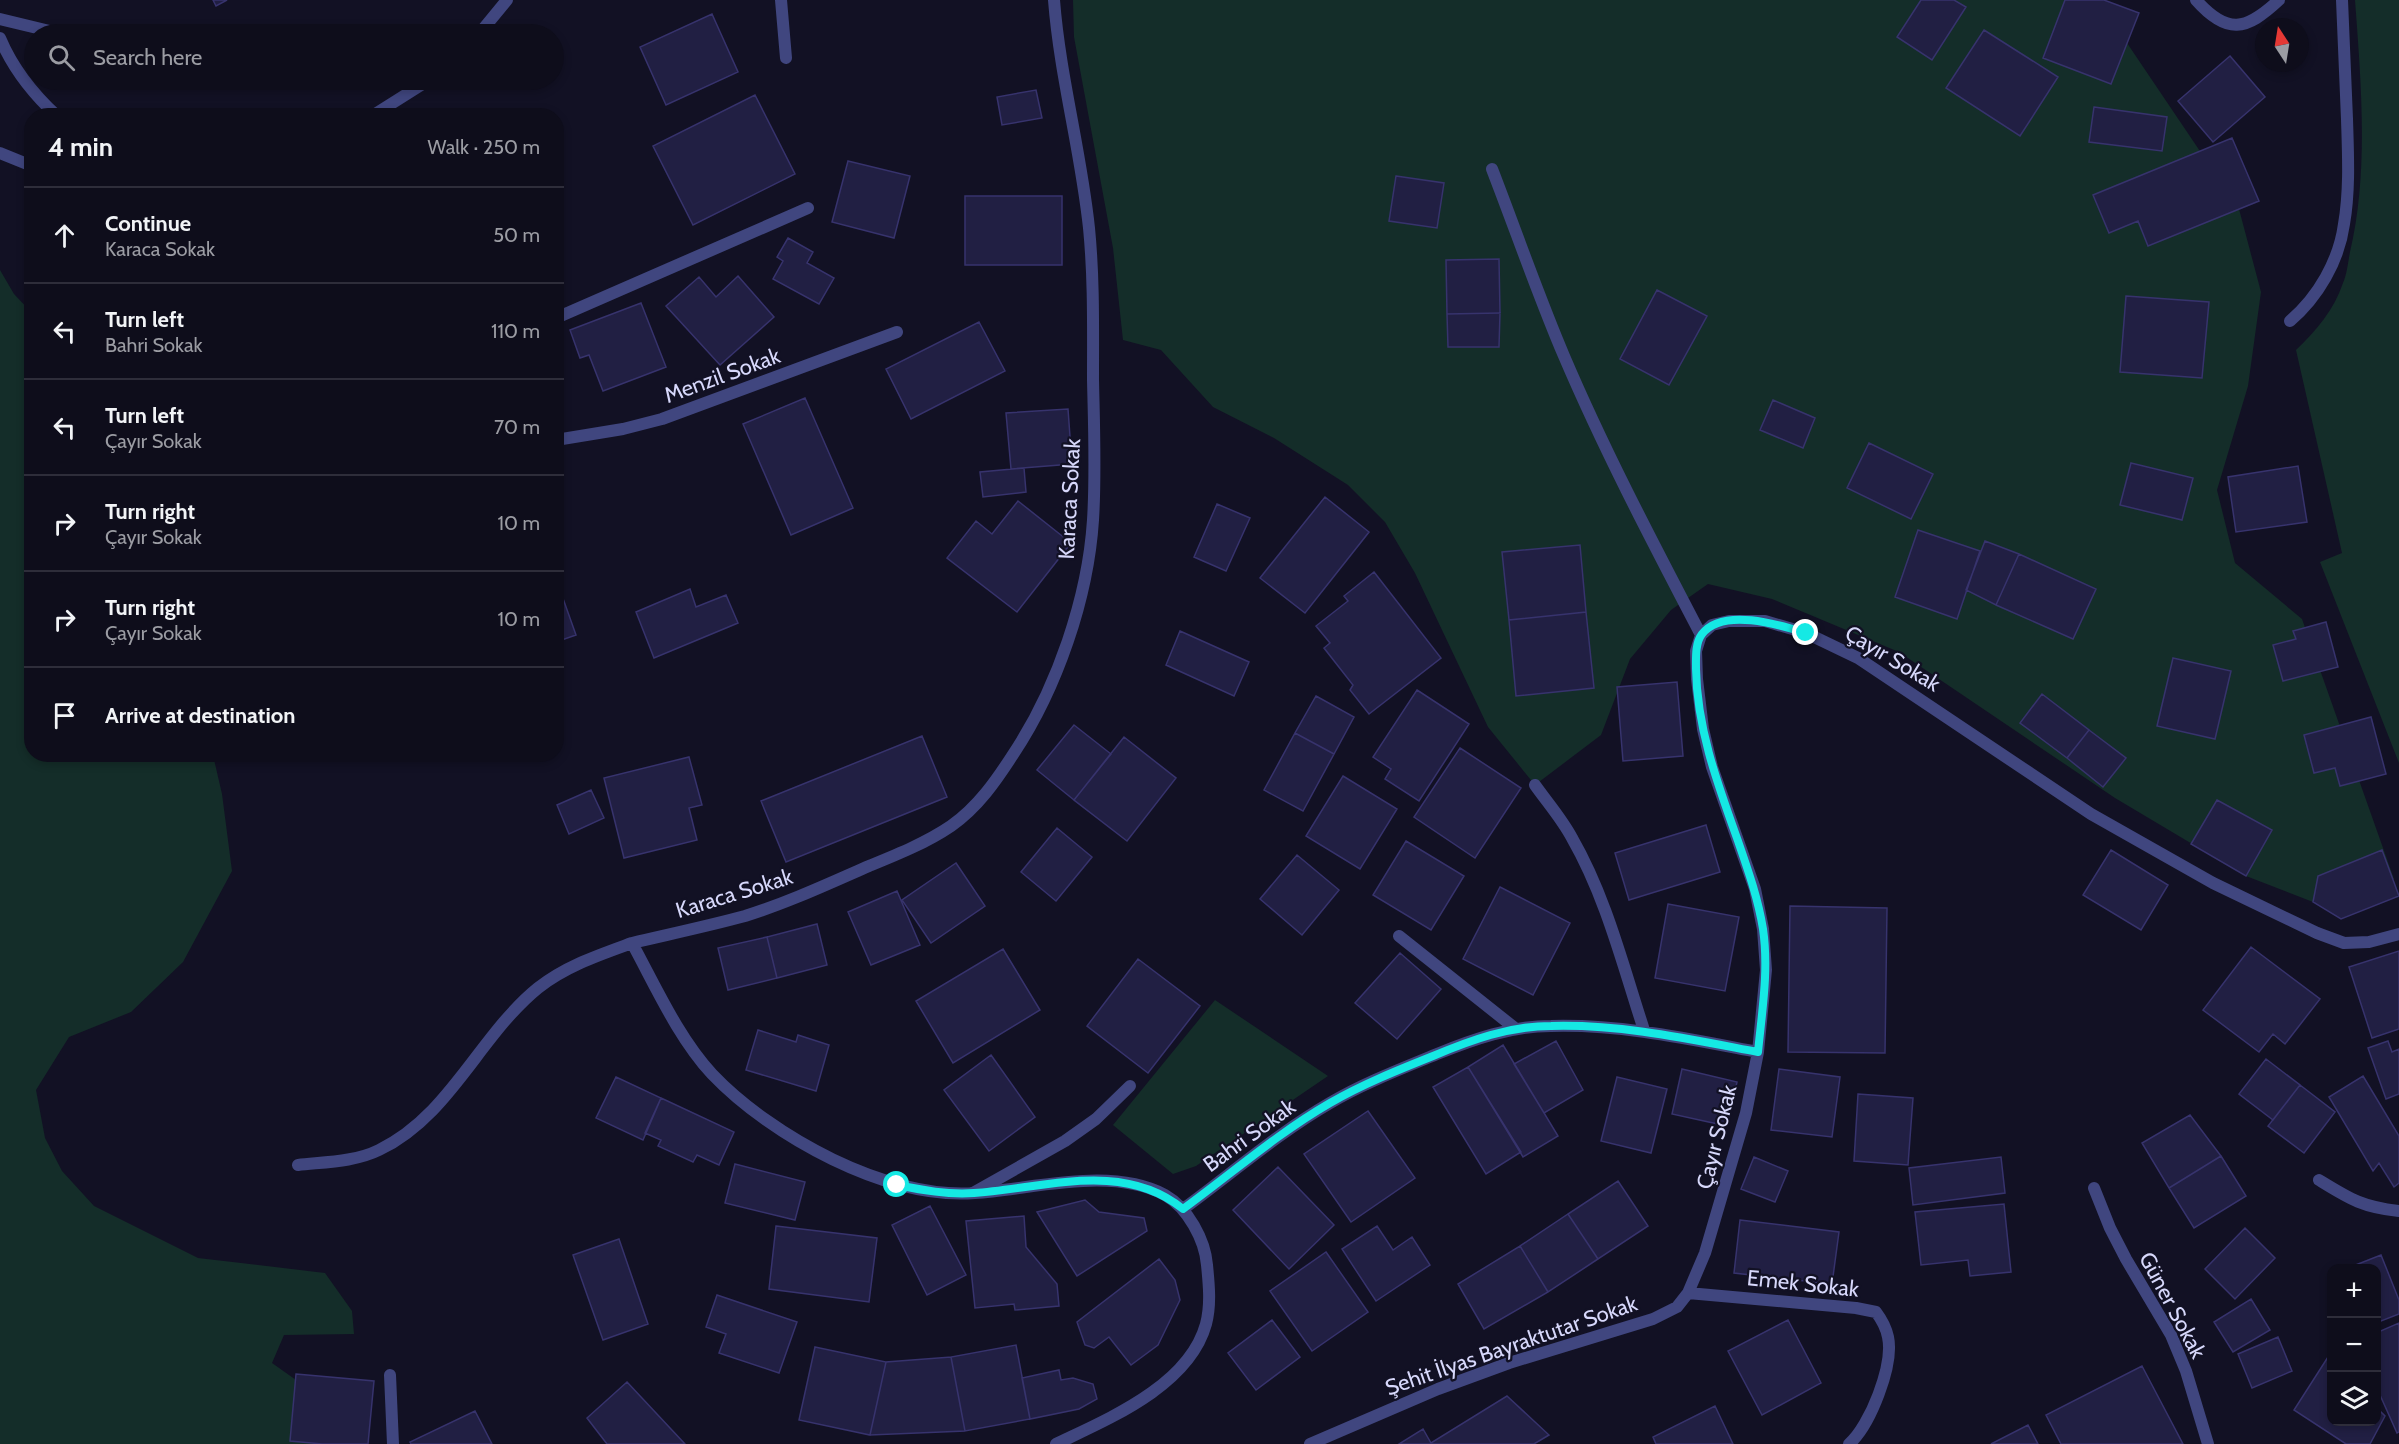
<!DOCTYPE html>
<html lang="en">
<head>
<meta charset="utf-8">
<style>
  :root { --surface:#0e0d1b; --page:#171624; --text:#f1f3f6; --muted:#9b9ca3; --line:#2e2d3a }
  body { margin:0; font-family:Cabin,sans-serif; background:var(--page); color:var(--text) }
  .controls { position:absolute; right:18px; bottom:18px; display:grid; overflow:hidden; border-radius:12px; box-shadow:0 3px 9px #0003 }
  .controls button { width:54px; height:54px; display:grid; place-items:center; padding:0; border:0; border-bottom:2px solid var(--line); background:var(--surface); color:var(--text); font:30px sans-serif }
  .compass { position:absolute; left:2255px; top:18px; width:54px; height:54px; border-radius:50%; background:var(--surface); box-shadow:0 3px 9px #0003; rotate:348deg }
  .stop { position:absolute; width:18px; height:18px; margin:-14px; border:4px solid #15e9e4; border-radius:50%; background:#fff }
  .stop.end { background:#15e9e4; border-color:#fff; box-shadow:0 2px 6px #0008 }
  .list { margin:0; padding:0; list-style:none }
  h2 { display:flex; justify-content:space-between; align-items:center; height:78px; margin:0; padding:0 24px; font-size:26px }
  h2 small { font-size:20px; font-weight:400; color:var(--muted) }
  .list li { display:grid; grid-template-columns:39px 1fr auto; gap:18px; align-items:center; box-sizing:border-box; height:96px; padding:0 24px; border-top:2px solid var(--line) }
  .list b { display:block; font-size:22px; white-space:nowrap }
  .list p { margin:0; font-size:20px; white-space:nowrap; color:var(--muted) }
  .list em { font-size:20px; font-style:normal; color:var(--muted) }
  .icon { flex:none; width:33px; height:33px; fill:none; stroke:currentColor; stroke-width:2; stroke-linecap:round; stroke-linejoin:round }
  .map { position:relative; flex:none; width:2399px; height:1444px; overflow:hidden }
  .search { position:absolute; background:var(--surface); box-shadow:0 3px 9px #0003; left:24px; top:24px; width:540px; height:66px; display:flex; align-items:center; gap:15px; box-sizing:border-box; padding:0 21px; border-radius:33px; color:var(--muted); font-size:22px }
  .panel { position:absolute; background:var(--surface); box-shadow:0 3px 9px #0003; left:24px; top:108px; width:540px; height:654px; border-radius:24px }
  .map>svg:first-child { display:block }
</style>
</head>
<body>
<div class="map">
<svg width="2399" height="1444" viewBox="0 0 2399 1444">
  <rect width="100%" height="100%" fill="#121124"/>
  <path fill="#142d29" d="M1073 0H2098L2239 209 2261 292 2248 386 2217 490 2235 563 2302 619 2394 879 2313 902 2246 876 2115 798 1899 652 1772 599 1708 584 1671 610 1630 659 1601 735 1535 785 1488 727 1415 573 1385 522 1348 485 1274 438 1213 407 1161 350 1123 340 1113 248 1074 37Z
    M2355 0H2399V763L2320 562 2342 553 2296 350C2316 331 2334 310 2343 283 2347 274 2348 262 2350 252 2369 172 2361 82 2355 0Z
    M0 270 14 294 31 312 32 754 213 755 222 794 232 871 183 962 131 1012 69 1037 36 1090 45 1138 62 1171 94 1206 198 1258 325 1273 352 1311 354 1334 284 1335 272 1363 313 1392 351 1444H0Z
    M1215 1000 1328 1076 1196 1166 1173 1174 1113 1125Z"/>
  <path fill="#211f43" stroke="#37336d" stroke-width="1.5" d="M213 0H227L216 6Z
    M1921 0H1954L1966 7 1932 60 1897 37Z
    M2065 0H2104L2139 13 2111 84 2043 58Z
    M712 14 738 72 666 105 640 47Z
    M1984 30 2058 77 2020 136 1946 88Z
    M2230 56 2265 97 2213 142 2178 101Z
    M1036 90 1042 118 1002 125 997 97Z
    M755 95 795 174 693 225 653 146Z
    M2094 107 2167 117 2162 151 2089 142Z
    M2232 138 2259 201 2148 246 2138 221 2109 233 2093 195Z
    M848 161 910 176 894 238 832 222Z
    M1396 176 1444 183 1437 228 1389 221Z
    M965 196H1062V265H965Z
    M788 238 813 252 807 263 834 278 819 304 773 279 783 261 777 257Z
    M1499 259 1500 313 1447 314 1446 260Z
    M738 276 774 317 720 365 666 306 699 277 716 297Z
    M1657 290 1707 316 1669 385 1620 359Z
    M2126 296 2209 302 2202 378 2120 372Z
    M641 303 666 367 603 391 589 355 580 358 570 330Z
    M1500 313 1499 347H1448L1447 314Z
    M979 322 1005 371 911 419 886 369Z
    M805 398 853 508 791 535 743 424Z
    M1773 400 1815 418 1803 448 1760 430Z
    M1068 409 1072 464 1011 469 1006 413Z
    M1869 443 1933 474 1911 519 1847 488Z
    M2131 463 2193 478 2182 520 2120 505Z
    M2298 466 2307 522 2236 532 2228 477Z
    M1024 468 1026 492 983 497 980 472Z
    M1325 497 1369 532 1305 613 1260 578Z
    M1018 501 1071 543 1017 612 947 558 976 521 992 534Z
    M1217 504 1250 518 1226 571 1194 557Z
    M1918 530 1980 551 1957 619 1895 597Z
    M1985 541 2019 554 1996 605 1966 590Z
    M1580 545 1586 612 1509 620 1502 552Z
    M2019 554 2096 589 2073 639 1996 605Z
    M1374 572 1441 658 1369 714 1350 690 1353 685 1324 648 1330 643 1316 626 1348 601 1344 596Z
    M690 589 696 607 726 595 738 623 654 658 636 612Z
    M560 590 576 635 556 642V591Z
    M1586 612 1594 688 1516 696 1509 620Z
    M2326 622 2338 667 2283 681 2273 645 2296 639 2293 631Z
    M1180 631 1249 662 1234 696 1166 665Z
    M2173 658 2231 671 2215 739 2157 726Z
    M1677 682 1683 756 1623 761 1617 687Z
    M1417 690 1469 724 1419 801 1385 779 1391 769 1373 757Z
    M2042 694 2089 730 2067 758 2020 723Z
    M1316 696 1354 717 1334 754 1295 733Z
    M2371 717 2386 774 2340 786 2335 768 2314 773 2304 735Z
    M1074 725 1111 754 1074 800 1037 770Z
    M2089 730 2126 758 2103 787 2067 758Z
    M1295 733 1334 754 1303 811 1264 790Z
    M922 736 947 797 786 862 761 801Z
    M1124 737 1176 778 1127 841 1074 800Z
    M1460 748 1521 788 1475 858 1414 817Z
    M689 757 702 805 689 808 697 840 624 858 604 778Z
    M1343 776 1397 809 1360 869 1306 836Z
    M591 790 604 818 569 834 557 805Z
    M2217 800 2272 830 2246 876 2191 844Z
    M1706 825 1720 872 1629 900 1615 853Z
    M1057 828 1092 857 1056 901 1021 872Z
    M1406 841 1464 876 1431 930 1373 895Z
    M2111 850 2168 885 2141 930 2083 895Z
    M2382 850 2399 896 2341 919 2313 902 2318 876Z
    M1297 855 1339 890 1302 935 1260 899Z
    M956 863 985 906 931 943 902 900Z
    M1500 887 1570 923 1533 995 1463 959Z
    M897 891 920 945 871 965 848 912Z
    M1668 904 1739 917 1725 991 1655 978Z
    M1790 906 1887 908 1885 1053 1788 1052Z
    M817 924 827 965 777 978 767 937Z
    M767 937 777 978 728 990 718 948Z
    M2251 947 2320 999 2285 1044 2273 1034 2259 1052 2203 1010Z
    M1003 949 1040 1010 953 1063 916 1001Z
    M2399 951V1029L2372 1038 2349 967Z
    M1400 953 1441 989 1397 1039 1355 1003Z
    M1138 959 1200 1006 1148 1073 1087 1026Z
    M758 1030 796 1042 798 1035 829 1045 816 1091 746 1070Z
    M1556 1041 1583 1090 1544 1113 1514 1064Z
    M2388 1041 2392 1052 2399 1049V1094L2386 1099 2368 1048Z
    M1503 1045 1558 1136 1523 1157 1468 1067Z
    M991 1055 1035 1117 989 1151 944 1090Z
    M2266 1059 2300 1085 2273 1120 2239 1094Z
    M1468 1067 1521 1152 1486 1174 1433 1087Z
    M1682 1069 1737 1082 1727 1126 1672 1114Z
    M1779 1069 1840 1077 1832 1137 1771 1130Z
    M2363 1076 2399 1136V1183L2394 1187 2379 1163 2373 1171 2329 1097Z
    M616 1077 661 1098 643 1140 596 1118Z
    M1617 1077 1667 1089 1651 1153 1601 1141Z
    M2300 1085 2335 1112 2304 1153 2268 1126Z
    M1858 1094 1913 1098 1908 1165 1854 1161Z
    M661 1098 734 1132 719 1165 697 1155 693 1162 658 1146 661 1140 645 1133Z
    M1368 1111 1415 1178 1351 1222 1304 1154Z
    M2190 1115 2221 1156 2169 1188 2142 1143Z
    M2221 1156 2246 1196 2194 1228 2169 1188Z
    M1754 1157 1788 1171 1775 1202 1741 1189Z
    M2001 1157 2005 1193 1913 1205 1909 1168Z
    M735 1164 805 1182 795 1220 725 1203Z
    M1278 1167 1334 1225 1289 1269 1233 1210Z
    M1618 1181 1648 1226 1598 1259 1568 1214Z
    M1085 1200 1099 1212 1144 1218 1147 1231 1077 1276 1037 1212Z
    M2004 1204 2011 1272 1970 1276 1968 1260 1921 1265 1915 1212Z
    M930 1206 966 1275 927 1295 892 1225Z
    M1568 1214 1598 1259 1548 1292 1520 1246Z
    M1024 1216 1026 1247 1057 1284 1059 1306 1015 1310 1014 1304 975 1308 966 1221Z
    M1740 1220 1839 1232 1832 1284 1734 1273Z
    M776 1226 877 1238 869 1302 769 1289Z
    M1377 1226 1393 1250 1412 1237 1430 1265 1376 1301 1342 1249Z
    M2245 1228 2275 1258 2235 1299 2205 1269Z
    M619 1239 648 1324 603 1340 573 1255Z
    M1520 1246 1548 1292 1484 1329 1458 1284Z
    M1326 1252 1368 1312 1312 1351 1270 1291Z
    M2381 1255 2399 1300V1314L2376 1323V1268H2348Z
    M1159 1259 1175 1280 1180 1300 1158 1345 1131 1365 1109 1337 1094 1348 1085 1345 1077 1322Z
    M717 1295 797 1322 779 1373 719 1353 726 1334 706 1327Z
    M2251 1299 2270 1330 2233 1352 2214 1322Z
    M1272 1320 1300 1357 1256 1390 1228 1353Z
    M1788 1320 1821 1383 1762 1415 1728 1351Z
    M2399 1323V1432L2397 1433 2376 1386V1333Z
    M2278 1337 2292 1371 2252 1388 2238 1354Z
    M1016 1345 1030 1419 965 1431 951 1357Z
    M815 1347 886 1362 870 1435 799 1420Z
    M951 1357 965 1431 870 1435 886 1362Z
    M2328 1357 2332 1361V1422H2376V1407L2385 1416 2370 1444H2346L2294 1410Z
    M2142 1366 2183 1444H2061L2046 1415Z
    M1059 1370 1061 1380 1073 1378 1093 1384 1097 1399 1079 1409 1030 1419 1022 1378Z
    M296 1374 374 1381 368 1444H322L290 1441Z
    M627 1382 685 1444H607L587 1418Z
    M1507 1396 1549 1435 1534 1444H1399L1423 1429 1431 1443Z
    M1715 1406 1733 1444H1656L1653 1437Z
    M475 1411 492 1444H411L410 1442Z
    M2028 1425 2038 1444H1991Z"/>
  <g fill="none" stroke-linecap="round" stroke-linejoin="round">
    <path stroke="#40467f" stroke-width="12" d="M781 0 786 58
      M2290 321C2318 297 2339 261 2344 224 2350 190 2348 153 2347 119 2345 79 2344 40 2342 0
      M1399 936 1516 1029
      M2319 1180C2350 1199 2362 1207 2399 1211
      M973 1193 1065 1141 1096 1119 1130 1086"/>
    <path stroke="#40467f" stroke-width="12" d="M1054 0C1060 77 1081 151 1089 228 1094 279 1093 329 1093 380 1094 426 1096 473 1093 520 1088 598 1057 688 1014 753 996 781 978 807 951 826 926 843 896 855 869 866 828 884 787 903 745 916 708 926 670 934 632 943 656 987 678 1037 712 1074 771 1136 887 1200 975 1193 1034 1189 1111 1166 1165 1195 1188 1208 1205 1240 1207 1265 1209 1285 1211 1305 1206 1324 1189 1386 1108 1419 1056 1444
      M2196 0C2227 35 2246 31 2279 0
      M0 19 62 34
      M479 34 507 0
      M0 38C13 69 32 93 57 116
      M372 116 429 80
      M0 153 32 166
      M1492 169C1516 231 1538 295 1564 356 1605 452 1653 543 1701 635
      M556 318 808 208
      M556 440 623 429 662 419 897 332
      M1535 785C1547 802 1562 819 1572 838 1606 897 1623 966 1644 1030
      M298 1165C324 1162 355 1162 379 1150 450 1116 479 1036 538 988 566 966 599 955 632 943
      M2094 1188 2110 1228 2126 1259 2171 1335 2186 1371 2208 1444
      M1183 1209C1231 1174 1278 1133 1330 1103 1364 1083 1401 1069 1437 1054 1474 1039 1511 1026 1551 1026 1621 1024 1689 1039 1758 1052
      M1688 1293 1856 1308 1876 1312C1882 1320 1886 1327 1888 1337 1894 1365 1870 1426 1849 1444
      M390 1375 393 1444
      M1310 1444 1438 1389 1509 1363 1653 1319 1677 1307 1688 1293 1705 1253 1746 1113 1758 1052 1766 970 1763 929 1755 889 1712 767 1703 729 1697 679 1696 651 1701 635 1712 625 1729 621H1765L1806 633 1858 658 2091 814 2213 883 2317 933 2344 943 2369 942 2399 934"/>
  </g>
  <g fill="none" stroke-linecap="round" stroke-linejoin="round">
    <path stroke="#15e9e4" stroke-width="8" d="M897 1185C922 1190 948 1195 974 1193 1045 1188 1123 1160 1183 1209 1231 1174 1278 1133 1330 1103 1363 1084 1398 1070 1433 1056 1471 1040 1509 1026 1551 1026 1621 1024 1689 1039 1758 1052 1762 1011 1769 970 1763 929 1758 898 1748 870 1738 841 1718 785 1697 729 1696 669 1696 658 1695 643 1702 634 1723 607 1780 625 1806 633"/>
  </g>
  <g text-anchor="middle" stroke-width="4.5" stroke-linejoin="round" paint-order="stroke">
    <g font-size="22" fill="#d7d8fb" stroke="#121124">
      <text transform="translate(722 375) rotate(-20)" y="8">Menzil Sokak</text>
      <text transform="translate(1069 499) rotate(-87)" y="8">Karaca Sokak</text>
      <text transform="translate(1893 658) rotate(31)" y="8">Çayır Sokak</text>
      <text transform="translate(734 893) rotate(-17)" y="8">Karaca Sokak</text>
      <text transform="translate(1249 1135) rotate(-36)" y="8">Bahri Sokak</text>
      <text transform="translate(1716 1137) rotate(-76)" y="8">Çayır Sokak</text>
      <text transform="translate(1803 1283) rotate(6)" y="8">Emek Sokak</text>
      <text transform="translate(2173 1305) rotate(62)" y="8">Güner Sokak</text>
      <text transform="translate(1511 1345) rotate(-19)" y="8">Şehit İlyas Bayraktutar Sokak</text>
    </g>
  </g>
</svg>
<div class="controls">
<button>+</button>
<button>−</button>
<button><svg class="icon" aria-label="layers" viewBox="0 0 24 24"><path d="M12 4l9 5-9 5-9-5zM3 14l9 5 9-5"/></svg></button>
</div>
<svg class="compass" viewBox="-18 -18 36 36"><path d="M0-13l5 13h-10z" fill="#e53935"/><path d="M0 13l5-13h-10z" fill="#9b9ca3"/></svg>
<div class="stop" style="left:897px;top:1185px"></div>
<div class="stop end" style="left:1806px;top:633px"></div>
<div class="search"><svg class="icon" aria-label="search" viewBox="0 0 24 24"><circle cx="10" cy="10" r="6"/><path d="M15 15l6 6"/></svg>Search here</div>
<section class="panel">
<h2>4 min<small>Walk · 250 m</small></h2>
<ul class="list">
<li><svg class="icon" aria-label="ahead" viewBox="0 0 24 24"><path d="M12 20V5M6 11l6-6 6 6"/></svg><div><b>Continue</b><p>Karaca Sokak</p></div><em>50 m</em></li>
<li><svg class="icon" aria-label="left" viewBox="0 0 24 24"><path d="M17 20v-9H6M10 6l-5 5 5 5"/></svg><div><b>Turn left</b><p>Bahri Sokak</p></div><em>110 m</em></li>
<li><svg class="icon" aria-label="left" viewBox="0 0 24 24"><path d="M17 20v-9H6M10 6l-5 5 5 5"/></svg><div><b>Turn left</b><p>Çayır Sokak</p></div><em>70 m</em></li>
<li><svg class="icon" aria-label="right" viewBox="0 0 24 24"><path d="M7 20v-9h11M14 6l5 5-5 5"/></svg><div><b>Turn right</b><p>Çayır Sokak</p></div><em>10 m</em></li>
<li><svg class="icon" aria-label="right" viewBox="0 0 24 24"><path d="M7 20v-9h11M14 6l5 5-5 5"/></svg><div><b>Turn right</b><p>Çayır Sokak</p></div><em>10 m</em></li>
<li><svg class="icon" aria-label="arrive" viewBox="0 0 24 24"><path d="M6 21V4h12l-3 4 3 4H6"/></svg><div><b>Arrive at destination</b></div></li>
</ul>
</section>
</div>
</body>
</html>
